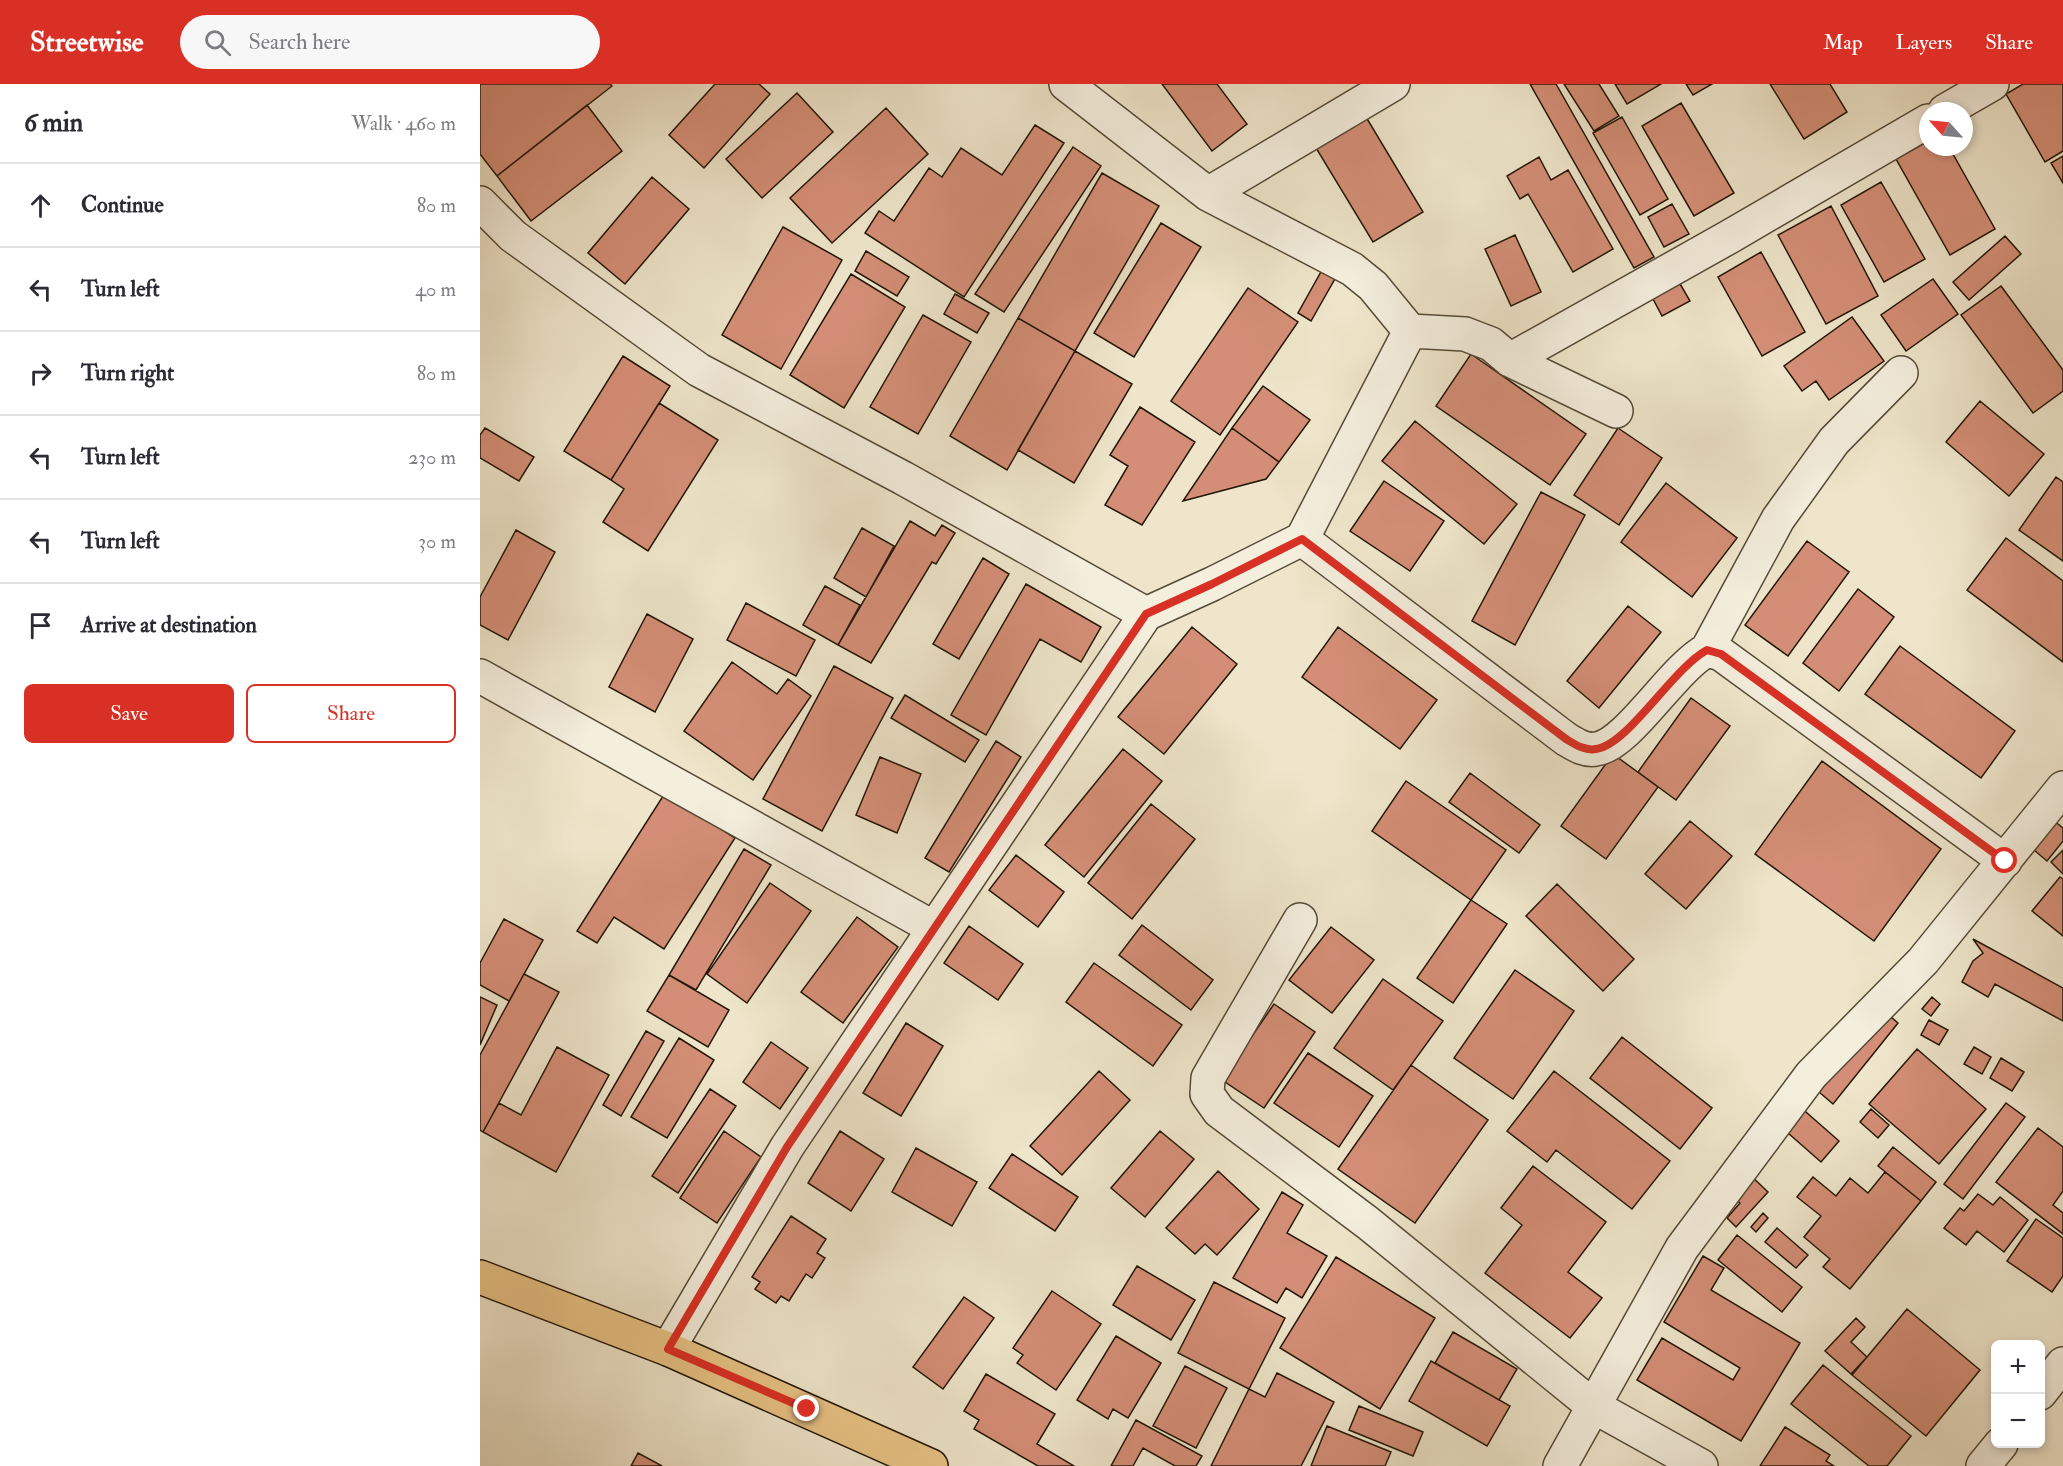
<!DOCTYPE html>
<html lang="en">
<head>
<meta charset="utf-8">
<style>
  :root { --surface:#fff; --page:#f7f7f7; --text:#2b2b33; --muted:#7c7c81; --line:#e1e1e2; --accent:#d93025 }
  body { margin:0; font-family:"IM FELL Double Pica",serif; background:var(--page); color:var(--text) }
  .controls { position:absolute; right:18px; bottom:18px; display:grid; overflow:hidden; border-radius:9px; box-shadow:0 3px 9px #0003 }
  .controls button { width:54px; height:54px; display:grid; place-items:center; padding:0; border:0; border-bottom:2px solid var(--line); background:var(--surface); color:var(--text); font:30px sans-serif }
  .compass { position:absolute; left:1439px; top:18px; width:54px; height:54px; border-radius:50%; background:var(--surface); box-shadow:0 3px 9px #0003; rotate:297deg }
  .stop { position:absolute; width:18px; height:18px; margin:-14px; border:4px solid #d93025; border-radius:50%; background:#fff }
  .stop.end { background:#d93025; border-color:#fff; box-shadow:0 2px 6px #0008 }
  .list { margin:0; padding:0; list-style:none }
  h2 { display:flex; justify-content:space-between; align-items:center; height:78px; margin:0; padding:0 24px; font-size:26px }
  h2 small { font-size:20px; font-weight:400; color:var(--muted) }
  .list li { display:grid; grid-template-columns:39px 1fr auto; gap:18px; align-items:center; box-sizing:border-box; height:84px; padding:0 24px; border-top:2px solid var(--line) }
  .list b { display:block; font-size:22px; white-space:nowrap }
  .list em { font-size:20px; font-style:normal; color:var(--muted) }
  .actions { display:flex; gap:12px; padding:18px 24px }
  .actions a { flex:1; padding:14px 0; border:2px solid var(--accent); border-radius:9px; text-align:center; font-size:21px; color:var(--accent) }
  .actions .main { background:var(--accent); color:#fff }
  .icon { flex:none; width:33px; height:33px; fill:none; stroke:currentColor; stroke-width:2; stroke-linecap:round; stroke-linejoin:round }
  .map { position:relative; flex:none; width:1583px; height:1382px; overflow:hidden }
  header { display:flex; align-items:center; gap:36px; box-sizing:border-box; height:84px; padding:0 30px; background:var(--accent); color:#fff }
  header strong { font-size:28px }
  nav { display:flex; gap:33px; margin-inline-start:auto; font-size:21px }
  .search { width:420px; height:54px; background:var(--page); display:flex; align-items:center; gap:15px; box-sizing:border-box; padding:0 21px; border-radius:33px; color:var(--muted); font-size:22px }
  main { display:flex }
  aside { flex:1; background:var(--surface) }
  .map>svg:first-child { display:block }
</style>
</head>
<body>
<header>
<strong>Streetwise</strong>
<div class="search"><svg class="icon" aria-label="search" viewBox="0 0 24 24"><circle cx="10" cy="10" r="6"/><path d="M15 15l6 6"/></svg>Search here</div>
<nav><a>Map</a><a>Layers</a><a>Share</a></nav>
</header>
<main>
<aside>
<h2>6 min<small>Walk · 460 m</small></h2>
<ul class="list">
<li><svg class="icon" aria-label="ahead" viewBox="0 0 24 24"><path d="M12 20V5M6 11l6-6 6 6"/></svg><div><b>Continue</b></div><em>80 m</em></li>
<li><svg class="icon" aria-label="left" viewBox="0 0 24 24"><path d="M17 20v-9H6M10 6l-5 5 5 5"/></svg><div><b>Turn left</b></div><em>40 m</em></li>
<li><svg class="icon" aria-label="right" viewBox="0 0 24 24"><path d="M7 20v-9h11M14 6l5 5-5 5"/></svg><div><b>Turn right</b></div><em>80 m</em></li>
<li><svg class="icon" aria-label="left" viewBox="0 0 24 24"><path d="M17 20v-9H6M10 6l-5 5 5 5"/></svg><div><b>Turn left</b></div><em>230 m</em></li>
<li><svg class="icon" aria-label="left" viewBox="0 0 24 24"><path d="M17 20v-9H6M10 6l-5 5 5 5"/></svg><div><b>Turn left</b></div><em>30 m</em></li>
<li><svg class="icon" aria-label="arrive" viewBox="0 0 24 24"><path d="M6 21V4h12l-3 4 3 4H6"/></svg><div><b>Arrive at destination</b></div></li>
</ul>
<div class="actions"><a class="main">Save</a><a>Share</a></div>
</aside>
<div class="map">
<svg width="1583" height="1382" viewBox="0 0 1583 1382">
  <rect width="100%" height="100%" fill="#eee5ca"/>
  <filter id="stains"><feTurbulence type="fractalNoise" baseFrequency=".00333" numOctaves="4"/><feColorMatrix values="0 0 0 0 .2 0 0 0 0 .09 0 0 0 0 .02 0 0 0 .5 -.17"/></filter>
  <radialGradient id="worn" r=".72"><stop offset=".6" stop-color="#630" stop-opacity="0"/><stop offset="1" stop-color="#630" stop-opacity=".3"/></radialGradient>
  <path fill="#d48e77" stroke="#231706" stroke-width="1.5" d="M0 0H130L132 2 17 92 0 70Z
    M235 0H279L290 10 224 84 189 51Z
    M682 0H737L767 40 732 67Z
    M1050 0H1076L1174 173 1154 184Z
    M1084 0H1119L1139 32 1114 47Z
    M1135 0H1181L1147 20Z
    M1206 0H1232L1213 11Z
    M1290 0H1350L1367 28 1324 55Z
    M1543 0H1583V67L1565 78 1526 10Z
    M317 9 353 48 282 114 246 75Z
    M1201 19 1254 109 1214 132 1162 42Z
    M107 21 142 67 51 137 17 92Z
    M880 23 943 128 893 158 830 54Z
    M406 24 448 70 352 159 310 114Z
    M1142 33 1188 115 1160 131 1113 49Z
    M555 41 584 59 484 213 385 149 399 127 414 137 449 84 462 93 481 64 522 91Z
    M1448 57V63H1469L1515 145 1470 171 1416 75Z
    M593 63 621 82 524 228 495 210Z
    M1583 72V99L1571 79Z
    M1059 73 1071 96 1088 86 1133 165 1093 188 1048 110 1040 115 1027 92Z
    M622 89 679 122 595 267 538 234Z
    M172 93 209 125 145 200 108 169Z
    M1401 98 1445 175 1404 198 1361 121Z
    M1192 120 1209 150 1184 163 1168 133Z
    M1351 122 1398 212 1346 240 1298 151Z
    M681 139 721 163 654 273 614 249Z
    M303 143 362 176 301 285 242 251Z
    M1035 151 1061 208 1031 222 1005 165Z
    M1525 152 1541 170 1489 216 1473 198Z
    M386 167 429 193 417 212 375 187Z
    M1281 168 1325 248 1282 272 1238 193Z
    M842 186 856 193 831 237 818 229Z
    M371 190 425 223 364 324 310 291Z
    M1453 195 1478 230 1426 267 1401 231Z
    M1199 198 1210 217 1182 232 1172 213Z
    M1521 202 1583 286V307L1553 329 1481 231Z
    M768 204 818 238 740 351 691 317Z
    M475 210 509 229 497 249 464 230Z
    M443 231 491 258 438 350 390 323Z
    M1372 233 1404 277 1349 316 1336 297 1322 307 1304 282Z
    M538 234 595 267 527 386 470 352Z
    M595 267 652 300 594 399 538 366Z
    M991 270 1106 350 1070 401 956 322Z
    M143 272 190 302 131 396 84 367Z
    M783 302 830 336 799 378 752 344Z
    M1500 317 1564 370 1529 412 1466 358Z
    M179 319 238 356 168 467 123 438 144 405 131 396Z
    M660 323 715 358 662 441 625 421 648 382 630 371Z
    M935 337 1037 420 1004 460 902 377Z
    M5 344 54 373 39 397 0 374V351Z
    M752 344 799 378 786 395 703 417Z
    M1138 344 1182 374 1139 441 1094 411Z
    M1576 393 1583 398V477L1539 446Z
    M904 397 964 437 930 487 870 447Z
    M1186 399 1257 454 1212 513 1141 458Z
    M1061 408 1105 431 1035 561 992 537Z
    M430 437 455 452 462 441 475 449 456 480 452 478 391 579 358 561Z
    M382 444 414 462 386 513 354 494Z
    M36 446 75 468 28 556 0 541V513Z
    M1526 454 1583 497V578L1487 506Z
    M1327 457 1369 488 1308 572 1265 541Z
    M503 474 529 490 479 575 453 560Z
    M546 500 621 543 601 578 560 555 506 651 471 631Z
    M345 502 380 521 358 561 323 541Z
    M1378 505 1414 533 1359 607 1323 579Z
    M266 519 335 556 316 592 247 556Z
    M1148 522 1181 548 1119 624 1087 597Z
    M167 530 213 555 175 628 129 603Z
    M712 543 757 580 684 670 638 633Z
    M858 543 957 616 920 665 822 593Z
    M1420 562 1535 647 1501 694 1385 610Z
    M252 578 297 610 308 595 331 612 273 696 204 647Z
    M354 582 413 614 342 747 283 715Z
    M425 611 499 656 485 678 411 634Z
    M1211 614 1250 642 1196 716 1158 688Z
    M516 657 541 673 469 788 445 774Z
    M643 665 682 697 604 793 565 761Z
    M1133 670 1178 703 1126 775 1081 742Z
    M400 673 441 690 417 749 376 731Z
    M1342 677 1461 765 1394 857 1275 770Z
    M990 689 1060 741 1039 769 969 718Z
    M926 697 1026 766 991 816 892 747Z
    M185 709 255 754 184 865 134 833 117 859 97 847Z
    M671 720 715 755 652 835 608 799Z
    M1569 733 1583 744V757L1567 777 1548 761Z
    M1210 737 1252 772 1206 825 1165 790Z
    M264 765 291 781 216 906 189 891Z
    M1583 766V790L1571 778Z
    M536 771 584 808 558 843 509 806Z
    M1580 793 1583 795V852L1552 827Z
    M290 799 331 827 267 919 227 890Z
    M1077 800 1154 875 1123 907 1046 832Z
    M991 816 1027 840 973 919 937 894Z
    M377 833 418 863 363 939 321 908Z
    M24 835 63 856 29 917 0 901V879Z
    M662 841 733 896 711 926 639 871Z
    M489 842 543 880 518 916 464 879Z
    M851 843 894 876 852 929 809 896Z
    M1493 855 1583 904V937L1515 900 1508 913 1482 898 1493 877 1503 869Z
    M614 879 702 941 673 982 586 918Z
    M1035 886 1094 927 1033 1015 974 974Z
    M44 890 79 908 3 1048 0 1046V971Z
    M189 891 249 926 228 963 167 927Z
    M903 895 963 937 913 1006 854 964Z
    M0 913 17 921 0 961Z
    M1452 913 1460 920 1451 932 1442 925Z
    M794 920 835 948 784 1024 742 996Z
    M1404 927 1418 939 1353 1020 1339 1008Z
    M1449 936 1468 946 1459 961 1441 951Z
    M426 939 463 962 421 1032 383 1009Z
    M166 947 184 957 141 1032 123 1021Z
    M1142 953 1232 1024 1200 1065 1110 994Z
    M199 954 234 976 187 1054 151 1033Z
    M291 958 328 984 300 1025 263 998Z
    M77 963 129 991 76 1088 3 1048 19 1019 41 1031Z
    M1494 963 1511 973 1502 990 1484 980Z
    M1437 965 1506 1025 1459 1080 1389 1020Z
    M828 969 893 1012 859 1063 794 1019Z
    M1521 974 1544 988 1532 1007 1510 994Z
    M931 981 1008 1036 935 1139 858 1085Z
    M619 987 650 1016 582 1091 550 1062Z
    M1074 987 1190 1077 1152 1125 1076 1066 1067 1078 1027 1047Z
    M230 1005 256 1022 198 1109 172 1092Z
    M1526 1019 1545 1033 1483 1115 1464 1100Z
    M1318 1021 1359 1057 1341 1078 1300 1042Z
    M1391 1025 1409 1041 1398 1054 1380 1038Z
    M1558 1044 1583 1063V1107L1573 1121 1583 1129V1150L1516 1098Z
    M244 1047 281 1073 237 1139 200 1114Z
    M360 1047 404 1075 371 1127 328 1099Z
    M680 1047 714 1075 665 1133 631 1104Z
    M1413 1063 1456 1098 1441 1117 1398 1082Z
    M436 1064 497 1098 472 1142 412 1108Z
    M532 1070 598 1113 575 1147 509 1104Z
    M1053 1082 1126 1138 1088 1188 1122 1214 1090 1254 1005 1189 1042 1141 1021 1124Z
    M738 1087 779 1125 737 1171 725 1160 715 1170 686 1144Z
    M1405 1088 1441 1117 1370 1205 1343 1183 1350 1175 1324 1153 1341 1132 1317 1113 1333 1093 1356 1112 1370 1094 1388 1109Z
    M1269 1090 1288 1108 1256 1143 1247 1134 1260 1119 1250 1110Z
    M802 1108 823 1121 807 1149 847 1172 822 1214 806 1204 797 1219 753 1194Z
    M1498 1110 1513 1121 1520 1113 1548 1136 1524 1168 1497 1147 1486 1161 1464 1144 1480 1124 1484 1127Z
    M1283 1129 1288 1134 1276 1148 1271 1143Z
    M311 1132 346 1155 337 1169 345 1174 332 1194 326 1190 309 1217 301 1212 296 1219 275 1205 280 1198 272 1193Z
    M1556 1135 1583 1154V1192L1572 1208 1527 1177Z
    M1297 1144 1328 1171 1316 1184 1285 1158Z
    M1257 1151 1322 1203 1302 1228 1238 1176Z
    M1223 1172 1244 1184 1231 1206 1320 1259 1261 1357 1157 1296 1182 1254 1253 1296 1260 1284 1184 1238Z
    M856 1173 955 1234 900 1325 800 1264Z
    M657 1182 715 1216 691 1256 633 1221Z
    M734 1198 805 1234 769 1305 698 1269Z
    M572 1207 621 1240 576 1306 537 1279 543 1271 533 1264Z
    M484 1213 514 1234 463 1305 433 1283Z
    M1427 1225 1500 1286 1446 1352 1372 1291Z
    M1376 1234 1385 1243 1371 1258 1387 1273 1371 1290 1345 1267Z
    M973 1248 1037 1285 1019 1316 955 1279Z
    M636 1252 681 1279 648 1334 633 1325 628 1335 597 1316Z
    M951 1277 1030 1322 1007 1362 929 1317Z
    M1343 1281 1431 1352 1407 1382H1389L1311 1320Z
    M705 1282 747 1304 716 1364 673 1342Z
    M797 1289 854 1318 821 1382H731L769 1305 785 1313Z
    M506 1290 575 1330 557 1360 594 1382H558L494 1345 499 1336 484 1327Z
    M879 1322 943 1348 933 1372 869 1346Z
    M656 1336 722 1372 716 1382H695L663 1364 653 1382H631Z
    M847 1342 911 1368 905 1382H831Z
    M1305 1343 1350 1371 1346 1377 1354 1382H1280Z
    M158 1369 182 1382H151Z"/>
  <g fill="none" stroke-linecap="round" stroke-linejoin="round">
    <defs>
      <path id="minor" d="M586 0 728 110 872 185 893 202 930 247 985 250 1011 260 1030 276 1136 327
        M1465 27 1512 0
        M728 110 913 0
        M0 119 33 152 219 286 423 394 666 530
        M1030 276 1249 153 1448 37
        M822 455 1086 655C1096 661 1105 667 1116 665 1148 661 1192 585 1227 566L1241 570 1525 777
        M1227 566 1298 435 1354 357 1421 289
        M0 592 454 844
        M820 836 728 994 727 1010 739 1027 888 1139 1113 1322 1221 1382
        M188 1265 307 1063 666 530 732 500 822 455 930 247
        M1560 1309 1583 1280
        M1080 1382 1202 1164 1331 991 1443 877 1583 704
        M1503 1382 1521 1360"/>
      <path id="major" d="M0 1193 188 1265 451 1382"/>
    </defs>
    <use href="#minor" stroke="#564a37" stroke-width="36"/>
    <use href="#major" stroke="#231706" stroke-width="36"/>
    <use href="#minor" stroke="#f4eedd" stroke-width="33"/>
    <use href="#major" stroke="#e7c285" stroke-width="33"/>
  </g>
  <g fill="none" stroke-linecap="round" stroke-linejoin="round">
    <path stroke="#d93025" stroke-width="8" d="M327 1325 188 1265 307 1063 666 530 732 500 822 455 1086 655C1096 661 1105 667 1116 665 1148 661 1192 585 1227 566L1241 570 1525 777"/>
  </g>
  <rect width="100%" height="100%" filter="url(#stains)"/>
  <rect width="100%" height="100%" fill="url(#worn)"/>
</svg>
<div class="controls">
<button>+</button>
<button>−</button>
</div>
<svg class="compass" viewBox="-18 -18 36 36"><path d="M0-13l5 13h-10z" fill="#e53935"/><path d="M0 13l5-13h-10z" fill="#7c7c81"/></svg>
<div class="stop" style="left:1525px;top:777px"></div>
<div class="stop end" style="left:327px;top:1325px"></div>
</div>
</main>
</body>
</html>
